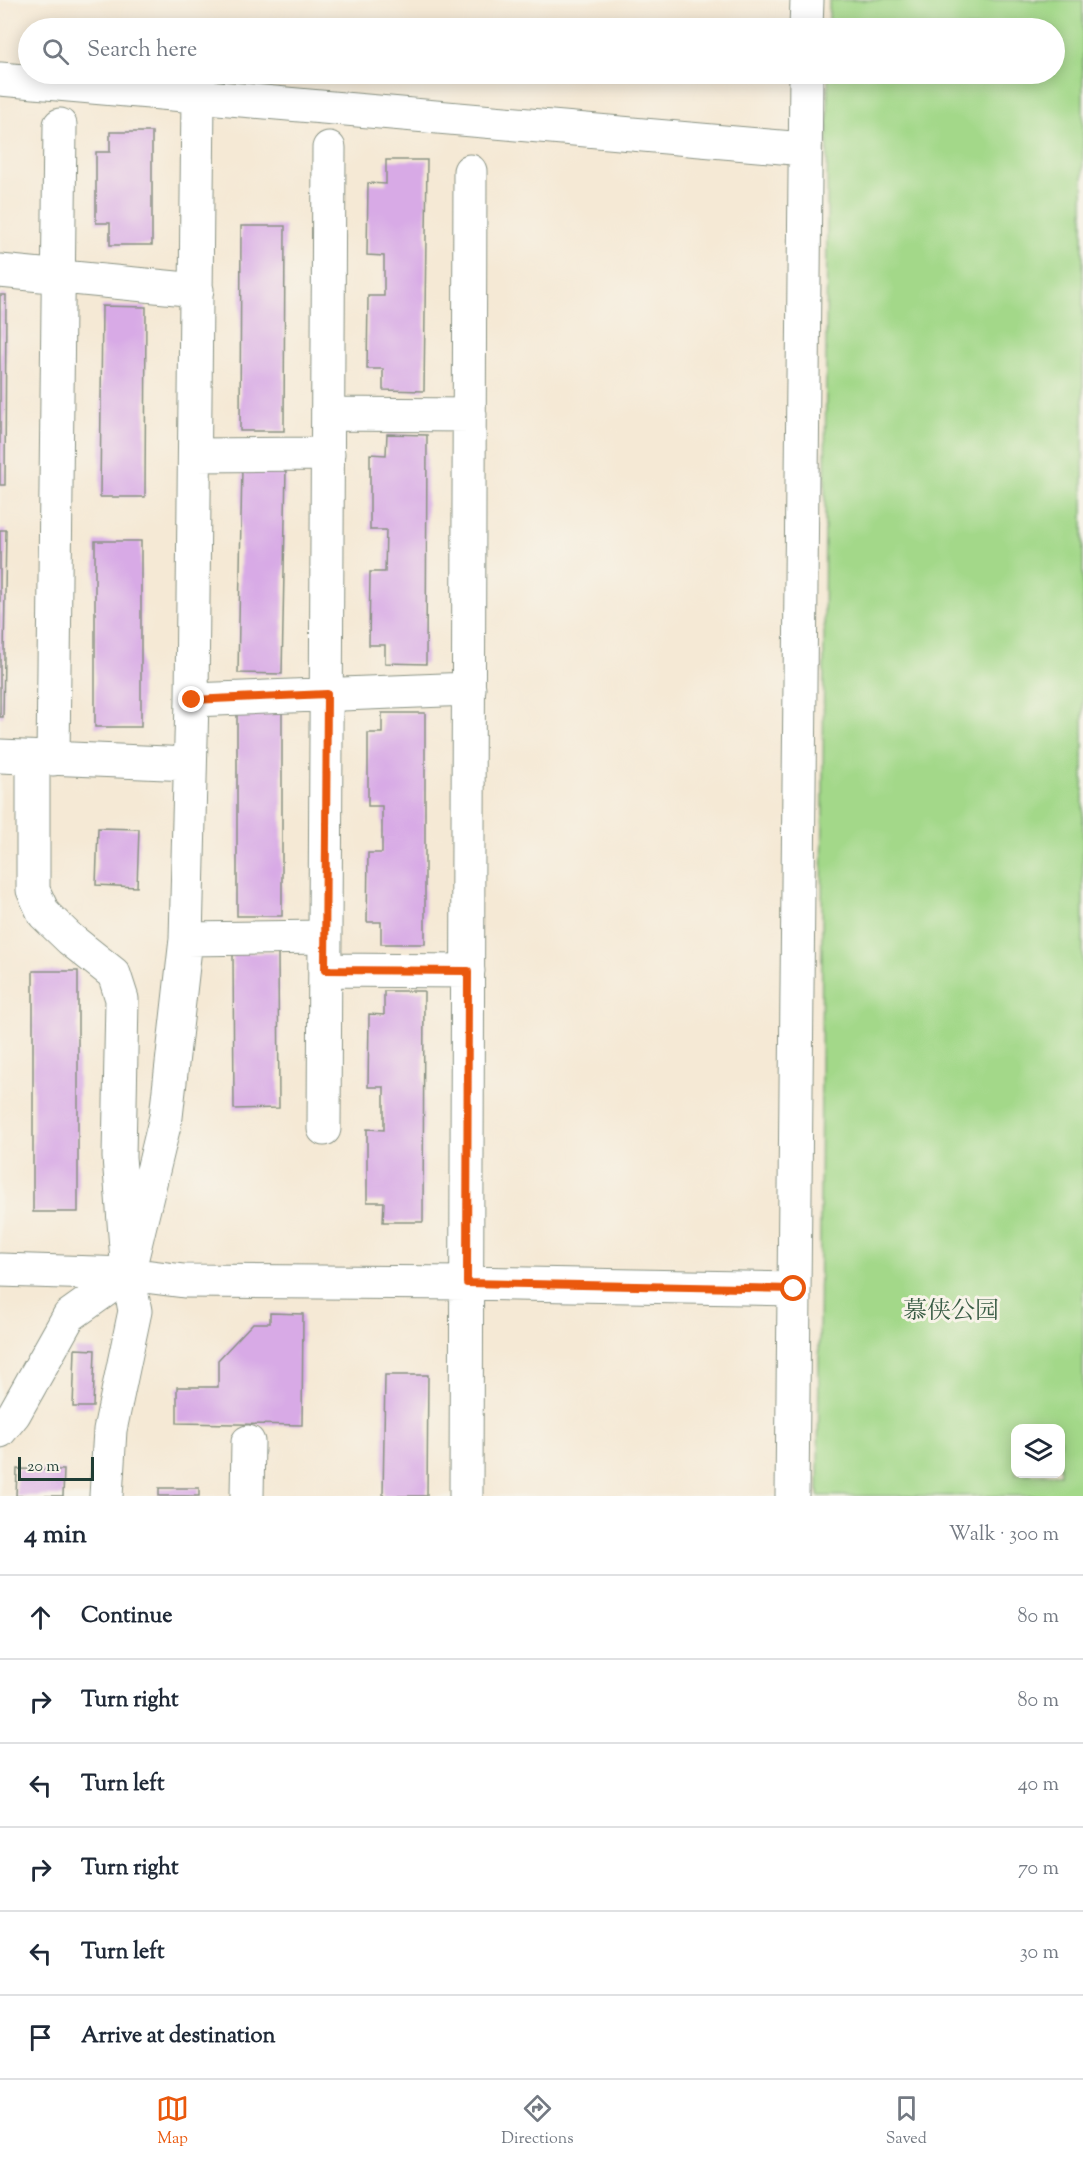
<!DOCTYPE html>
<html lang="en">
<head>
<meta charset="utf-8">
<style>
  :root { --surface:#fff; --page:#f2f2f3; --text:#1f2937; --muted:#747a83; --line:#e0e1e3; --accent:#ea580c }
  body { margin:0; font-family:"Sorts Mill Goudy","Noto Serif SC",serif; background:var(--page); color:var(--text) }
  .controls { position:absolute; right:18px; bottom:18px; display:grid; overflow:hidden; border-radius:12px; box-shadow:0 3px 15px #0003 }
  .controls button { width:54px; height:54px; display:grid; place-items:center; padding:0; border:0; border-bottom:2px solid var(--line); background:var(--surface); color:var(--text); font:30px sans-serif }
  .scale { position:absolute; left:18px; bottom:15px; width:76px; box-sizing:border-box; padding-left:6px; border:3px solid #1f3d34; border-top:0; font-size:16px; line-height:21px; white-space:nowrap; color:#1f3d34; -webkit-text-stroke:4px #f7f3e8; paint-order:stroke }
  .stop { position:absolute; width:18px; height:18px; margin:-14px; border:4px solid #ea580c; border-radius:50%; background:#fff }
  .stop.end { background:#ea580c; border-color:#fff; box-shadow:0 2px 6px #0008 }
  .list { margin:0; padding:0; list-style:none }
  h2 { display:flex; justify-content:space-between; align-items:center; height:78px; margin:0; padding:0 24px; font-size:26px }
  h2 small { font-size:20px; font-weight:400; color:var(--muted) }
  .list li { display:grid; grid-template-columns:39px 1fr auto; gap:18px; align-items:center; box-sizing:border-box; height:84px; padding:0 24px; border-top:2px solid var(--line) }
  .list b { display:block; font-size:22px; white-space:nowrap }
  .list em { font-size:20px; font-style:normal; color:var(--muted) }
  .icon { flex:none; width:33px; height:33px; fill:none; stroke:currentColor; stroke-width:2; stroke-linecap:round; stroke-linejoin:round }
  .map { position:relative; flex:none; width:1083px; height:1496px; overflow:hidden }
  .search { position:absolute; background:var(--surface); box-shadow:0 3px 15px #0003; left:18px; right:18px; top:18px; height:66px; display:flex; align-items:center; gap:15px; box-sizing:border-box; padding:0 21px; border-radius:33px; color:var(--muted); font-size:22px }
  .sheet { height:582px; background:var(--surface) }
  nav { display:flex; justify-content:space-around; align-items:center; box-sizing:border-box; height:84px; border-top:2px solid var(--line); background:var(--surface); font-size:16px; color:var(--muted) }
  nav a { display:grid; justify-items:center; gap:3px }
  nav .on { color:var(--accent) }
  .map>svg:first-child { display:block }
</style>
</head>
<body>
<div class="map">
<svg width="1083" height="1496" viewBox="0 0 1083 1496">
  <rect width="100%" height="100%" fill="#f7f3e8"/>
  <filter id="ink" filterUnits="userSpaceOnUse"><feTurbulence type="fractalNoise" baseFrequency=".0167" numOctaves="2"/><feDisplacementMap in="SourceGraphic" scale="12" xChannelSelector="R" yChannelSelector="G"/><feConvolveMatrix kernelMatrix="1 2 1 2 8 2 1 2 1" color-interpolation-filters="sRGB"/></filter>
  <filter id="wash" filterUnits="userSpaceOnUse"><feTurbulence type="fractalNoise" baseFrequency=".008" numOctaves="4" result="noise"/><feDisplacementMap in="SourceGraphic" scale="24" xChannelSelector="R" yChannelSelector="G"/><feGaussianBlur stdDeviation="1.35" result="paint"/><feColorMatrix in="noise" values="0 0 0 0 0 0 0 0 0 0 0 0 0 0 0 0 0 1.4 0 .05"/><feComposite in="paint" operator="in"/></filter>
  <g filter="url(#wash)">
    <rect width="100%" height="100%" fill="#f5e9d5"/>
    <path fill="#a3d889" stroke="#618a5e" stroke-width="1.5" fill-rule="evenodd" d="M829 0H1083V1496H818L828 74H1054V28H829ZM1016 1428H1060V1474H1016Z"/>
    <g id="blocks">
      <path fill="#d8aae6" d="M110 132H152V245H110V223H96V152H110Z
        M386 160H427L424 391 383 390V369H367L368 296H384V256L367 255 368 183 386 184Z
        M241 226H285L284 431H240Z
        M0 295H6L5 485H0Z
        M102 306 146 307 145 497H100Z
        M387 434 427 435 426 664 385 663V645H369L370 572H385L386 530H370V454L386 455Z
        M242 467 286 468 282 674 238 673Z
        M0 530H6L3 717H0Z
        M95 541H141V727H95Z
        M237 712H282V916H237Z
        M382 713H425V944H381V922H367L368 853H382V806H368V733H382Z
        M98 828 139 829 137 887 96 885Z
        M233 953H278L279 1108 234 1109Z
        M33 971H78V1212H33Z
        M384 991H424L423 1222H383L384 1202H367V1129L384 1130V1087H368L369 1014 384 1015Z
        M270 1313 303 1314 302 1425 177 1423V1387H218V1360L253 1323H270Z
        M75 1349 95 1350 93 1407H73Z
        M385 1375H428L427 1496H383Z
        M17 1469 64 1470 63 1496H16Z
        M159 1488H199V1496H159Z"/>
    </g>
  </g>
  <g filter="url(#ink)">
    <use href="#blocks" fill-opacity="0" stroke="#8a9384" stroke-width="1.5"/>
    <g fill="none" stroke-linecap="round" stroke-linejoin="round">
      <defs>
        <path id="minor" d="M806 28 807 0
          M0 79 804 149
          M0 271 197 290
          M328 414 470 415
          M195 455 328 454
          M192 700 469 689
          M0 756 190 764
          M33 758V890L44 914 70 939 114 974 122 999 119 1157 128 1274 135 1311 110 1430 106 1496
          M53 759 60 125
          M186 939 325 937
          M325 970 468 971
          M324 1129 329 148
          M0 1270 128 1274
          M128 1274 166 1117 186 939 192 700 198 96
          M0 1431 14 1414 69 1316 128 1274 184 1281 467 1283 794 1289
          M247 1496 248 1442
          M466 1496 470 171
          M792 1496 806 74"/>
      </defs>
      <use href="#minor" stroke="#8a9384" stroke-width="35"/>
      <use href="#minor" stroke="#fff" stroke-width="33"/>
    </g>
  </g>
  <g fill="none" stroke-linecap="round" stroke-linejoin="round" filter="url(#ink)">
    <path stroke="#ea580c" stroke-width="8" d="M192 700 327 694 325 970 468 971 467 1283 794 1289"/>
  </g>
  <g text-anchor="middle" stroke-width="6" stroke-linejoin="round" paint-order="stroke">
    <g font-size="24" fill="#395c45" stroke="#f7f3e8">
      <text x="951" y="1318">慕侠公园</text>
    </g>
  </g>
</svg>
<div class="controls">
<button><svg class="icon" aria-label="layers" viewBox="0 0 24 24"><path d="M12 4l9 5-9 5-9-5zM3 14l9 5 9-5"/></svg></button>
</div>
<div class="scale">20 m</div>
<div class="stop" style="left:794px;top:1289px"></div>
<div class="stop end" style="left:192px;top:700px"></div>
<div class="search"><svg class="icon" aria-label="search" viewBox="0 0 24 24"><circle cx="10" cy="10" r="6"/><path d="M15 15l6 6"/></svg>Search here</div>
</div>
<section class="sheet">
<h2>4 min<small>Walk · 300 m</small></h2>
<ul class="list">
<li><svg class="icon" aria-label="ahead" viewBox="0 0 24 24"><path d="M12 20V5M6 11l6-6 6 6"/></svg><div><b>Continue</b></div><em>80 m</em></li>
<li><svg class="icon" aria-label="right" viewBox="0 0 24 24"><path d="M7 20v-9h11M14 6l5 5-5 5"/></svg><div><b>Turn right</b></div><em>80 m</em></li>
<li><svg class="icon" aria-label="left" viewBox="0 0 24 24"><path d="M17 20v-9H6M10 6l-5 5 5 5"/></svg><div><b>Turn left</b></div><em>40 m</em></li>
<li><svg class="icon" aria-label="right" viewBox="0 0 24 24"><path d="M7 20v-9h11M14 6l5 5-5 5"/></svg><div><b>Turn right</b></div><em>70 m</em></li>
<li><svg class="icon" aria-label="left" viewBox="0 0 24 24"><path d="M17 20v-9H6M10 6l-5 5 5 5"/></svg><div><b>Turn left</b></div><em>30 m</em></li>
<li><svg class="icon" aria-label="arrive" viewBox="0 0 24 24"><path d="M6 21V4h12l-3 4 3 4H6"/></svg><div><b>Arrive at destination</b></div></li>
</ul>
</section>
<nav>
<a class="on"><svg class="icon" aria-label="map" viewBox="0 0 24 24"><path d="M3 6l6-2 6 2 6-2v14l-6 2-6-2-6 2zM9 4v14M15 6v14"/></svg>Map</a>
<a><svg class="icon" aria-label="directions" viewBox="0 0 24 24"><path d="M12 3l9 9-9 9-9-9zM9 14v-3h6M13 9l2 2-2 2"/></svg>Directions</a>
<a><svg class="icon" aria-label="saved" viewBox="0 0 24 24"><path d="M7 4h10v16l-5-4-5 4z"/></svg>Saved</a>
</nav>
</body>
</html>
